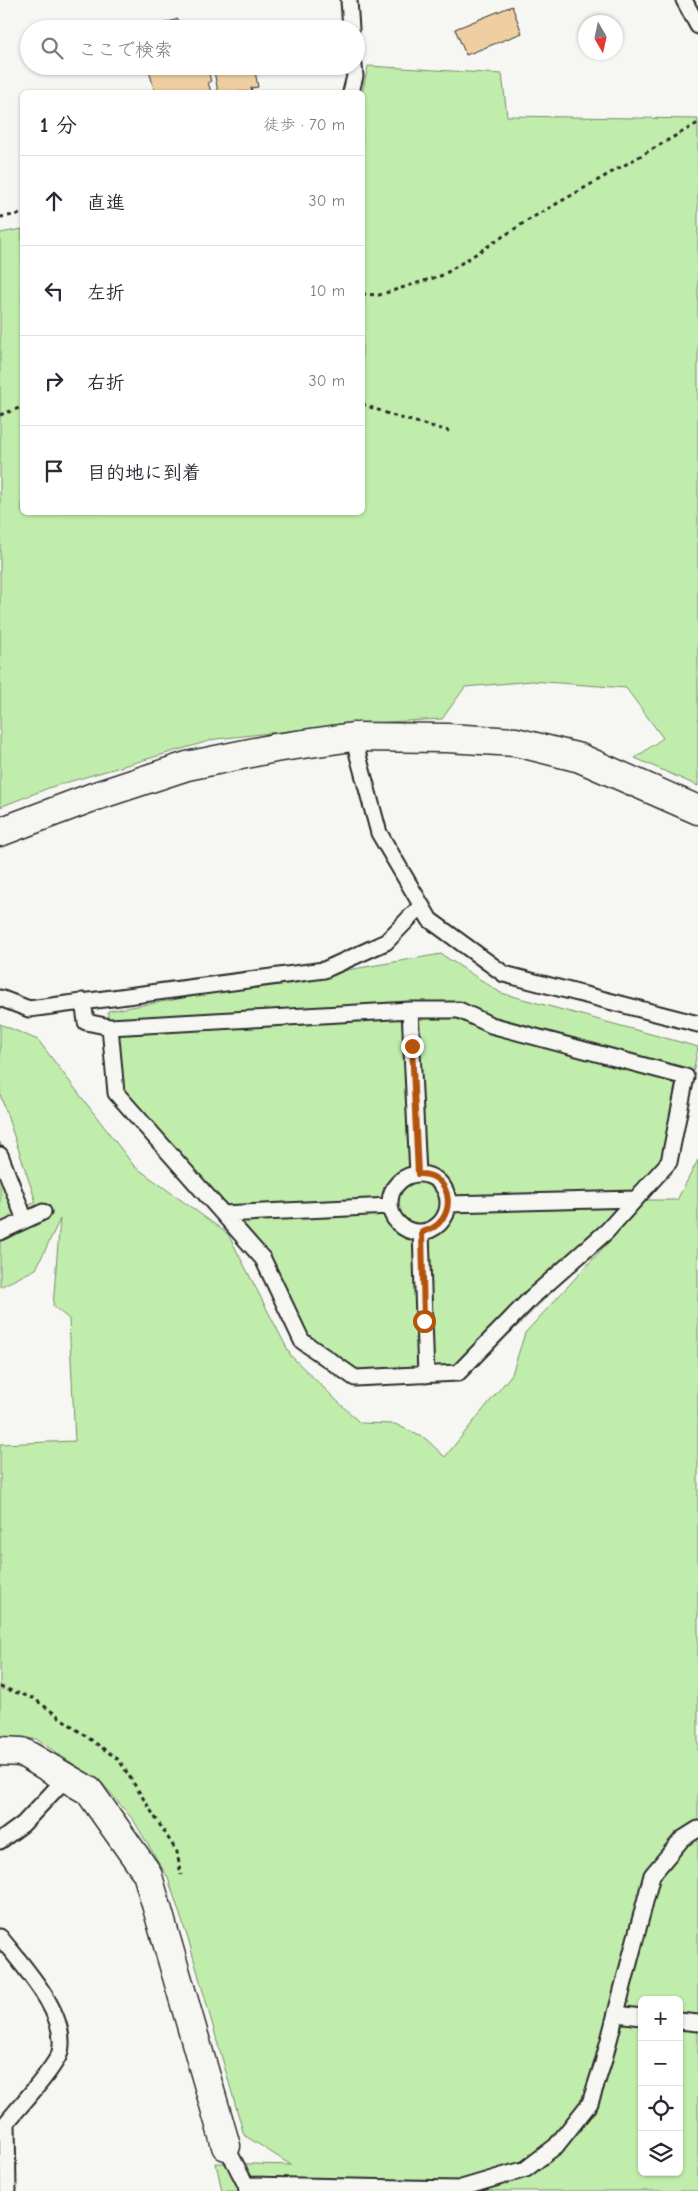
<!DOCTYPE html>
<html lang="ja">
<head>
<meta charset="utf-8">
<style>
  :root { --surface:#fff; --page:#f2f2f3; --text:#2b2b33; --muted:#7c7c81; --line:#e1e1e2 }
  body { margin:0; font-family:"Comic Neue","Klee One",sans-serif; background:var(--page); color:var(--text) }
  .controls { position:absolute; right:15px; bottom:15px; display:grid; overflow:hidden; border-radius:8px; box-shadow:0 1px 4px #0004 }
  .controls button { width:45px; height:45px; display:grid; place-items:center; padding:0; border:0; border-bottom:1px solid var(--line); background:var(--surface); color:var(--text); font:25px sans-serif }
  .compass { position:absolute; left:578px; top:15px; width:45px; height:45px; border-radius:50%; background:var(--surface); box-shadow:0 1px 4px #0004; rotate:171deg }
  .stop { position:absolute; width:15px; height:15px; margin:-11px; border:4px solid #b45309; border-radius:50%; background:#fff }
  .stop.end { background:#b45309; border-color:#fff; box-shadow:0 1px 5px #0008 }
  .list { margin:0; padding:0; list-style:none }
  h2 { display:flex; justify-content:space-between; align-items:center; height:65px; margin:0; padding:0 20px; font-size:21px }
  h2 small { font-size:16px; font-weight:400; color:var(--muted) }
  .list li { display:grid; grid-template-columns:32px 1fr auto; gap:15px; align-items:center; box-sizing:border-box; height:90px; padding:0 20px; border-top:1px solid var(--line) }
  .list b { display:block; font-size:19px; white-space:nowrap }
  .list em { font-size:16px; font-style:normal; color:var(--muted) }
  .icon { flex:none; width:28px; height:28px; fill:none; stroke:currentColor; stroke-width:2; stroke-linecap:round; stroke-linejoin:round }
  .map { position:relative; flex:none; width:698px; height:2191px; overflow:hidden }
  .search { position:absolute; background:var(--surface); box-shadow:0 1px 4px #0004; left:20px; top:20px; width:345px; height:55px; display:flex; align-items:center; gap:12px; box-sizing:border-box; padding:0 18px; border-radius:28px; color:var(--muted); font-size:19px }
  .panel { position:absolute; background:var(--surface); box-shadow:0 1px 4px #0004; left:20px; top:90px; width:345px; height:425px; border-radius:8px }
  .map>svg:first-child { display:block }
</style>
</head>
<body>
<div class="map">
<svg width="698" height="2191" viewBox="0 0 698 2191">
  <rect width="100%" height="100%" fill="#f6f6f2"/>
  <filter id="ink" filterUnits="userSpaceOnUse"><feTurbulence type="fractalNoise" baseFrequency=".02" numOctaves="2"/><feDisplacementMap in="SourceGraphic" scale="10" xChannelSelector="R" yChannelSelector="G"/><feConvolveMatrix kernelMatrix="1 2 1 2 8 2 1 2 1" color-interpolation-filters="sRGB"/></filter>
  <g filter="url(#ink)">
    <path fill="#c0edab" stroke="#768c6b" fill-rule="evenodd" d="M368 66 502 74 507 116 698 119V786L635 758 663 738 626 688 532 681 465 687 442 719 352 724 216 739 51 787 0 807V233L22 229V512H362V94Z
      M441 954 501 993 698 1047 676 1162 615 1229 464 1379 349 1381 295 1343 257 1261 109 1096 108 1011Z
      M0 1024 38 1040 134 1166 228 1234 291 1356 360 1423 395 1424 426 1439 445 1457 512 1374 525 1333 647 1200H677L698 1160V2191H222L216 2163 291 2165 244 2135 189 1942 168 1878 134 1821 103 1784 36 1739 0 1737V1444L75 1441 69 1319 53 1306 60 1219 36 1269 0 1287V1142L25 1207 36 1202 0 1094ZM642 2000H679V2172H642Z"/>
    <path fill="#efcfa1" stroke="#2b2b2b" d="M512 6 522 33 466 55 455 29Z
      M178 19 181 29H147Z
      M152 66H207L211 82H208L211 92H155L148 67Z
      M213 66H254L258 87 251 88 252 92H218Z"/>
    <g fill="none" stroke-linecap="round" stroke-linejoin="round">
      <defs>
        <path id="lane" d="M349 0 351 29
          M684 0 698 26
          M351 92 355 76 354 66
          M353 737 379 833 430 920 504 974 698 1024
          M0 998 29 1009 324 970 386 942 421 906
          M83 1001 86 1022 110 1027 410 1010 418 1174
          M110 1027 116 1093 263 1259 302 1341 355 1378 458 1373 531 1298 607 1231 669 1162 686 1077 491 1025 459 1010H410
          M0 1155 25 1220
          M390 1203a29 29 0 1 1 58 0a29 29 0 1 1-58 0Z
          M448 1204 635 1199
          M223 1214 390 1206
          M0 1232 43 1212
          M421 1232 426 1375
          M0 1841 23 1824 66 1778
          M0 1937C22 1965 69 2014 60 2052 56 2067 18 2108 7 2122L8 2191
          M616 2014 642 2017
          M679 2021 698 2023
          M226 2146 246 2185 247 2191
          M246 2185 458 2189 526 2169 556 2146 590 2103 603 2063 652 1875 682 1839 698 1829"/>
        <path id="street" d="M0 1751 22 1752 89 1791 147 1873 226 2146"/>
        <path id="secondary" d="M0 832 93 797 187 766 275 748 353 737 447 738 516 742 580 758 698 810"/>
      </defs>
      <use href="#lane" stroke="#2b2b2b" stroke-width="19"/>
      <use href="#street" stroke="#2b2b2b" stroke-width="31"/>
      <use href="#secondary" stroke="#2b2b2b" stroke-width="31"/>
      <path stroke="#2b2b2b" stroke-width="3" stroke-dasharray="4 4" stroke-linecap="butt" d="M0 217 22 214
        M362 294 379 295 443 275 530 219 698 123
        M362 404 397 417 449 431
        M0 415 22 407
        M0 1687 33 1698 119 1760 177 1852 181 1875"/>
      <use href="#lane" stroke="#f6f6f2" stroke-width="15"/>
      <use href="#street" stroke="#f6f6f2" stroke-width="28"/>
      <use href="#secondary" stroke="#f6f6f2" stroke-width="28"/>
    </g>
  </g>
  <g fill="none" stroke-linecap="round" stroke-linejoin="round" filter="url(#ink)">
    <path stroke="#b45309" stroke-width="6" d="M412 1046 418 1174C455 1172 459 1224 422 1232L424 1321"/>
  </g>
</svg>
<div class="controls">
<button>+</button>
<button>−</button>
<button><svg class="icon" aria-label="locate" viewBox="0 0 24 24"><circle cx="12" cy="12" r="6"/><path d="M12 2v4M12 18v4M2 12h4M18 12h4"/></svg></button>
<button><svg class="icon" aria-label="layers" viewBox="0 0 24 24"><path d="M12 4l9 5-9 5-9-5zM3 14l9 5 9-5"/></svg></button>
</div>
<svg class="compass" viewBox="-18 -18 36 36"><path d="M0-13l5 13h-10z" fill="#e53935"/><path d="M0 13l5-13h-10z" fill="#7c7c81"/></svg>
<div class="stop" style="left:424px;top:1321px"></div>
<div class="stop end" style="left:412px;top:1046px"></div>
<div class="search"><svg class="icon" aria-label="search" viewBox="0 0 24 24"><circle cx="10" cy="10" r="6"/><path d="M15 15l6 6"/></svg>ここで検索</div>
<section class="panel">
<h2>1 分<small>徒歩 · 70 m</small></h2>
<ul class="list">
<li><svg class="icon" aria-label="ahead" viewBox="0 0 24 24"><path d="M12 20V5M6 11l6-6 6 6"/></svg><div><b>直進</b></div><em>30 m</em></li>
<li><svg class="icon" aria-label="left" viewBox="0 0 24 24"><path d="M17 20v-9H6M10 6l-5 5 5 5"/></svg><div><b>左折</b></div><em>10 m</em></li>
<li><svg class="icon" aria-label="right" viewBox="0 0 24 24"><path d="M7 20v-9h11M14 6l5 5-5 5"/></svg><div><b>右折</b></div><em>30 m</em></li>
<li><svg class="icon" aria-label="arrive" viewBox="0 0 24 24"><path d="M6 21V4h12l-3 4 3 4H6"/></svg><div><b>目的地に到着</b></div></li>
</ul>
</section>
</div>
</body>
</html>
